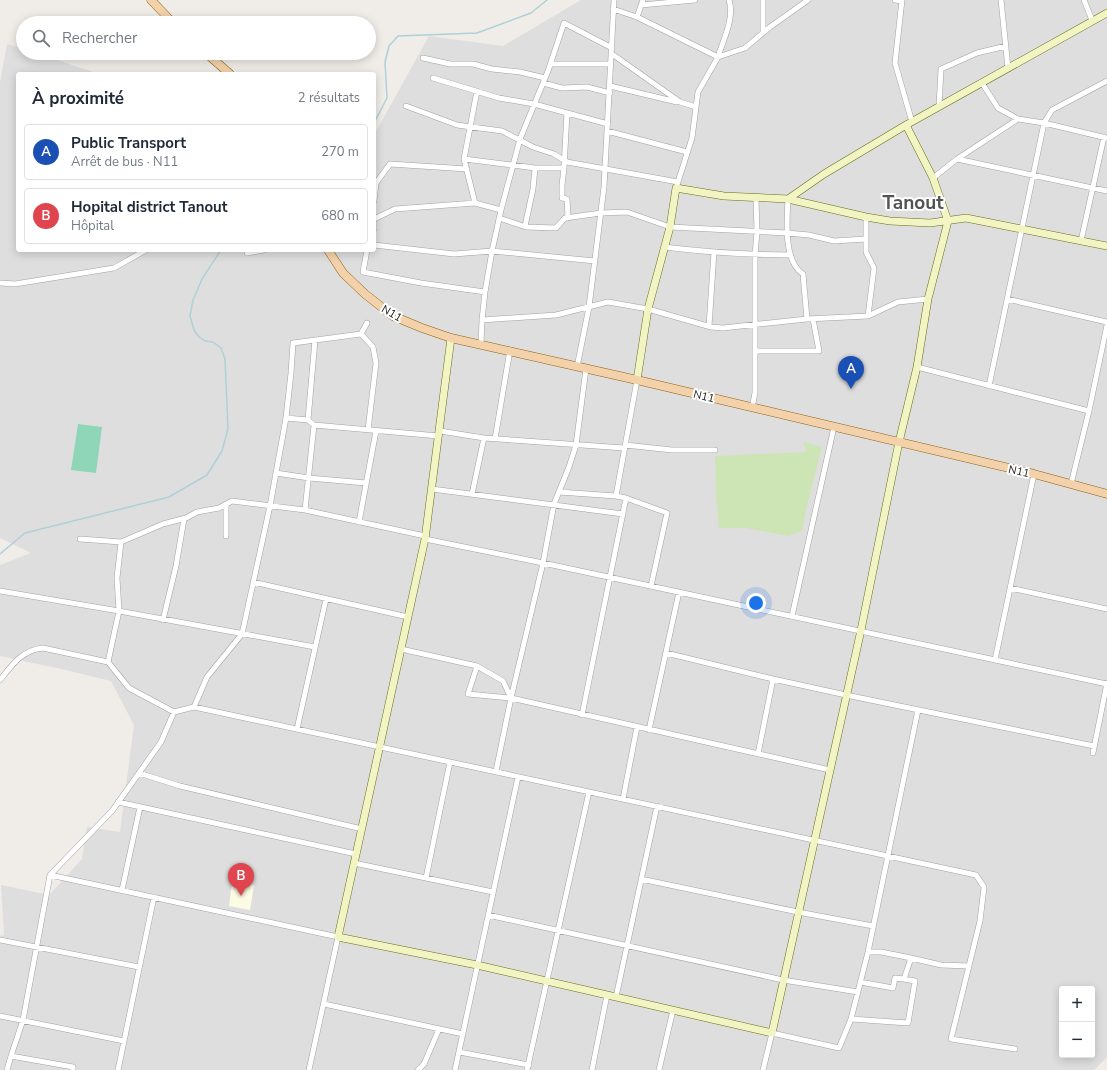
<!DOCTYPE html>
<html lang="fr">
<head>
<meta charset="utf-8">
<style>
  :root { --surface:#fff; --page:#f6f6f7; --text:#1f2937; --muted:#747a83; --line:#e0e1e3; --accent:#7c3aed }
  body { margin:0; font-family:"Nunito Sans",sans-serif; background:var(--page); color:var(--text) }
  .controls { position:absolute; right:12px; bottom:12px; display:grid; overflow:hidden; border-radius:4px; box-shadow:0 2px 10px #0003 }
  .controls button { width:36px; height:36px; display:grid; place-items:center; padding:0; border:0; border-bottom:1px solid var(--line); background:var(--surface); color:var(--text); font:20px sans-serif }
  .you { position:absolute; left:756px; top:603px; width:14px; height:14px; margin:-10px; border:3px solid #fff; border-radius:50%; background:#1a73e8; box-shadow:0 0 0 6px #1a73e833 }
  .badge { display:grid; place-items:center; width:26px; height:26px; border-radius:50%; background:var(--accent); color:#fff; font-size:13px; font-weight:700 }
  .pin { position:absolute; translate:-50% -33px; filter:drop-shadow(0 1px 2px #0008) }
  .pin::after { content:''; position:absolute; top:21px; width:14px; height:12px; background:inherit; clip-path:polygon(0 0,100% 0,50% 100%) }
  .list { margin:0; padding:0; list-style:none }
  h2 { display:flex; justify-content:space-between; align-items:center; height:52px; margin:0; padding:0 16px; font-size:17px }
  h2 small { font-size:13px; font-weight:400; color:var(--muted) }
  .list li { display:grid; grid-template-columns:26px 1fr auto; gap:12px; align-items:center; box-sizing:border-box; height:56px; margin:0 8px 8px; padding:0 8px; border:1px solid var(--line); border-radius:4px }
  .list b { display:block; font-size:15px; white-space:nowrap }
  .list p { margin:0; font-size:13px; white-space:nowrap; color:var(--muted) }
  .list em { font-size:13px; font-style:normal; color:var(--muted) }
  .icon { flex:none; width:22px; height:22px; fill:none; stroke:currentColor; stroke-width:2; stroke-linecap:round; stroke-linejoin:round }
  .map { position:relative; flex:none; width:1107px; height:1070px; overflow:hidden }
  .search { position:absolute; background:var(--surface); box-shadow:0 2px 10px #0003; left:16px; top:16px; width:360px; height:44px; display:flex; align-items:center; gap:10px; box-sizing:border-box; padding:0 14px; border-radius:22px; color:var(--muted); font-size:15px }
  .panel { position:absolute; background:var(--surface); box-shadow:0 2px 10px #0003; left:16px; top:72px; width:360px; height:180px; border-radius:4px }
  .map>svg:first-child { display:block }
</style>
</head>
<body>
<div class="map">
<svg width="1107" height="1070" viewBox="0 0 1107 1070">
  <rect width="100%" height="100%" fill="#f0ede8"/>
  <path fill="#dfdede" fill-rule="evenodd" d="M581 0H1107V1057L1094 1070H0V936L4 935 1 885 49 895 82 859 87 827 120 832 134 725 111 681 61 669 0 656V565L31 553 0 538V82L7 44 23 49V53H36L99 74H18V250H374V135L429 36 503 46ZM1062 989H1092V1055H1062Z"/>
  <path fill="#fcfce5" d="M232 883 249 886 250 884 254 885 250 910 229 906Z"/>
  <path fill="#cde4b4" d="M803 442 822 447 806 510 802 531 788 536 746 528H719L716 491 715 456 806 452Z"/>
  <path fill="#8fd6b9" d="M78 424 102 427 96 473 71 470Z"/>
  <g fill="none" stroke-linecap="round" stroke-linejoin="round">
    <path stroke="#aed0d9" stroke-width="1.5" d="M374 123 387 98 385 62 389 46 398 36 477 33 531 13 547 0
      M0 554 25 533 169 497 207 475 222 451 228 429 225 359 221 348 213 342 205 341 199 337 194 330 190 316 193 300 202 279 221 250"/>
    <defs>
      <path id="street" d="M643 0 637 17 718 57C723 40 735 18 729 0
        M895 0 902 1
        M902 0 895 63 912 122
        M1001 0 1008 68
        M1084 0 1092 20
        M641 5 695 0
        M613 9 637 17
        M763 33V0
        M612 54 680 102 696 107
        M423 58 450 64H473L492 69 520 72 545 78
        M551 64H611
        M433 78 499 98 534 104 608 124
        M543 83 562 88 587 87 610 93
        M982 83 998 108 1018 119
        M610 86 677 102
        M406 106 457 125 502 131 533 147 554 154 567 162 678 182
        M939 107 941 69 977 53 1006 46
        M567 113 564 168 562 185V198L567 199 568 218
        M607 131 687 152
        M464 159 535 168H564
        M957 159 1107 191
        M933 178 957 159 1018 119 1044 123 1107 138
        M677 185 692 138 698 92 718 57 745 48 770 27 808 0
        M788 199C787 220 783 261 803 274L807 319
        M374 201 376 183 390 164 467 169
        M475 203 464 159 477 91
        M866 217V252L874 268 868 316
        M499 218 526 227 556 228 565 218 601 213 627 212 670 227 787 233 809 235 834 241 866 239
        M374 219 395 209 475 203 501 210
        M374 223V229
        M525 226 533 189 535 168
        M1081 241 1104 137
        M374 245 454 254 492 251 595 261
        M664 247C706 252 748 255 790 255
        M367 250 363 272 421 283 485 292
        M247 253 264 250
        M0 283 15 284 114 268 146 250
        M1007 299 1107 322
        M482 320 556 315 608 302 648 309 711 327 723 328 807 319 868 316 898 302 928 299
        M367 323 361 334 293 343 291 373 286 418 270 506 242 634 207 677 194 707 976 875 984 887 980 921 951 1039 1015 1049
        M709 326 714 252
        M361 334 373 347 376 363 368 430
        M481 344 482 320 485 292 492 251 501 210 520 139 548 71 564 23 612 48
        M755 351H819L813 319
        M577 367 589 307 604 187 614 0
        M917 367 1089 411
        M989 386 1044 123 1052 110 1107 81
        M752 408 755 393V255L757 232 756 198
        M286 418 308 420 314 425 439 436
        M308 420 315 340
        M440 431 484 438 624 448
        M495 439 510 350
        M625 445 672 450H715
        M276 473 309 478 366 483
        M1071 484 1089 411 1107 325
        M432 489 623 514
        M559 492 616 496 626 498 667 513 651 586
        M472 494 484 438
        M616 496 637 380
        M305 510 314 425
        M359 522 376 431
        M226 536V504
        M80 539 121 542 163 524 186 518 197 512 219 508 232 501 305 510 425 536
        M425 539 543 563 1107 684
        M121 542 117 578 119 611 108 662 129 688 174 712 194 707
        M253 582 408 617
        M1010 588 1107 609
        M0 591 119 611 315 647
        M792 616 834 427
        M163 620 176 566 184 519
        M401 649 477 666 503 681 511 698 830 770
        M666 653 773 679 846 695 1094 746
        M995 660 1034 474
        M477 666 468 694 511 698
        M0 680C12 665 22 650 43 648L108 662
        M582 715 626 498
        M297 729 326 599
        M649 730 679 592
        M1093 753 1107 683
        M758 754 773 679
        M496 771 511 698 543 563 554 504 569 467 576 445 586 369
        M139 773 180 786 362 829
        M623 799 637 727
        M118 802 356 854
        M354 863 493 892
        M50 875 338 937 309 1070
        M426 878 450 762
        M641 879 798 912 873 926
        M122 890 140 807
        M488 915 783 980 858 992
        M0 940 139 967
        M868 952H881L911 958 941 965 969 966
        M860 982 893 988 895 978 904 979 911 958
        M616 997 657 806
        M324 1004 463 1034
        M0 1016 124 1041
        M851 1019 908 1023 915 981 904 979
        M459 1052 529 1065
        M7 1070 11 1056
        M73 1070V1067L11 1056 23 1020 50 875 112 811 161 742 174 712
        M118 1070 154 897
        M418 1070 424 1064 439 1029
        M455 1070 518 777
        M527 1070 589 792
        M592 1070 607 995
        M659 1070 673 1010
        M763 1070 772 1033 839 1048 851 1019 868 952 918 710"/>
      <path id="secondary" d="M788 199 824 174 906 125 1107 13
        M451 338 425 539 338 937 477 965 772 1033 861 630 899 442 917 367 928 299 948 221 933 178 906 125
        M637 380 648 309 670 227 676 188 724 196 788 199 866 217 890 221 930 223 966 218 1107 246"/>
      <path id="primary" d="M151 0 173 23
        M206 53 230 74
        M328 250 343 273 365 294 393 316 422 328 451 338 637 380 1034 474 1107 494"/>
    </defs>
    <use href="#street" stroke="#a2a2a2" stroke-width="6"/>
    <use href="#secondary" stroke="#676f11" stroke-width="8"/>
    <use href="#primary" stroke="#8d6110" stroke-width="9"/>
    <use href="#street" stroke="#fff" stroke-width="5"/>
    <use href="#secondary" stroke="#f2f4c3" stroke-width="7"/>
    <use href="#primary" stroke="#f3d2ab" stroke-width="8"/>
  </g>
  <g text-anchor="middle" stroke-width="4" stroke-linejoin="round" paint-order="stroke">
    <g font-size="11" fill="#212121" stroke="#fff">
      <text transform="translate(392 313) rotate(31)" y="4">N11</text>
      <text transform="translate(704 396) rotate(14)" y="4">N11</text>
      <text transform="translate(1019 471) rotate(13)" y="4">N11</text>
    </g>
    <g font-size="19" font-weight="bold" fill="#545454" stroke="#fff">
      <text x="913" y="209">Tanout</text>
    </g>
  </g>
</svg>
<div class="controls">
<button>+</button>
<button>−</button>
</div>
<div class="you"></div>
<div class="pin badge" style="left:851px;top:389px;background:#1a4fb4">A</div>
<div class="pin badge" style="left:241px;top:896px;background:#e0444e">B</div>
<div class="search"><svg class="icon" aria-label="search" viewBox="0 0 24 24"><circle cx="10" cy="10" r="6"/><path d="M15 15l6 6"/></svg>Rechercher</div>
<section class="panel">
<h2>À proximité<small>2 résultats</small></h2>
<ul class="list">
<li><span class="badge" style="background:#1a4fb4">A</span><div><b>Public Transport</b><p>Arrêt de bus · N11</p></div><em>270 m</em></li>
<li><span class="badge" style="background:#e0444e">B</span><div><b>Hopital district Tanout</b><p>Hôpital</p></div><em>680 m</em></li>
</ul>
</section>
</div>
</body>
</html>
